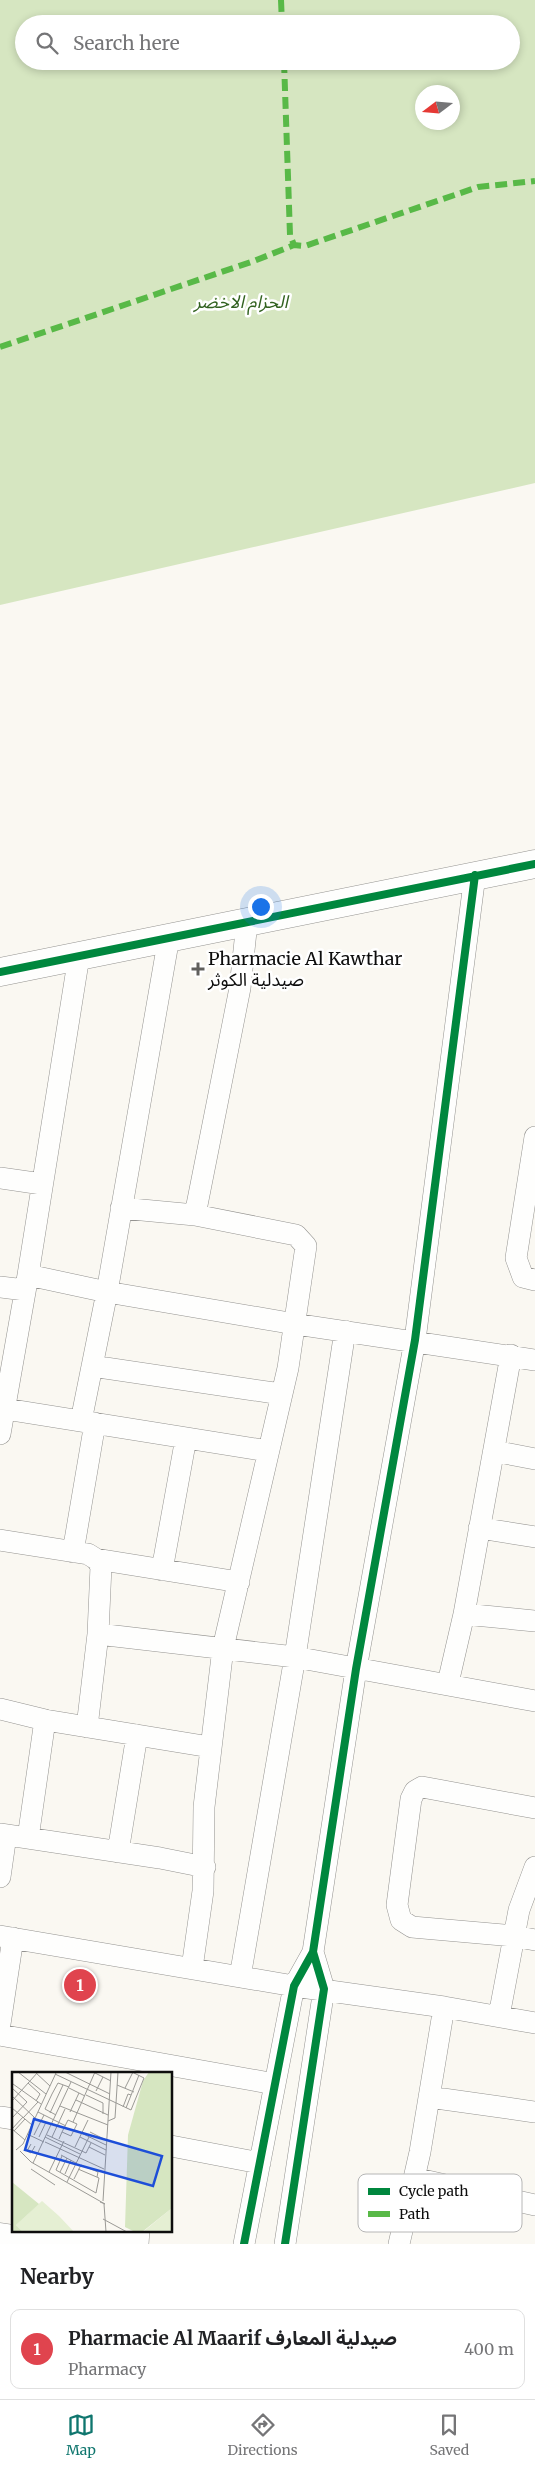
<!DOCTYPE html>
<html lang="en">
<head>
<meta charset="utf-8">
<style>
  :root { --surface:#fff; --page:#f6f6f6; --text:#202124; --muted:#757577; --line:#e0e0e0; --accent:#0f766e }
  body { margin:0; font-family:Merriweather,"Noto Sans Arabic",serif; background:var(--page); color:var(--text) }
  .compass { position:absolute; left:415px; top:85px; width:45px; height:45px; border-radius:50%; background:var(--surface); box-shadow:0 2px 8px #0003; rotate:254deg }
  .you { position:absolute; left:260px; top:906px; width:18px; height:18px; margin:-12px; border:4px solid #fff; border-radius:50%; background:#1a73e8; box-shadow:0 0 0 8px #1a73e833 }
  .badge { display:grid; place-items:center; width:32px; height:32px; border-radius:50%; background:var(--accent); color:#fff; font-size:16px; font-weight:700 }
  .pin { position:absolute; translate:-50% -50%; border:2px solid #fff; box-shadow:0 1px 5px #0006 }
  .list { margin:0; padding:0; list-style:none }
  h2 { display:flex; justify-content:space-between; align-items:center; height:65px; margin:0; padding:0 20px; font-size:21px }
  h2 small { font-size:16px; font-weight:400; color:var(--muted) }
  .list li { display:grid; grid-template-columns:32px 1fr auto; gap:15px; align-items:center; box-sizing:border-box; height:80px; margin:0 10px 10px; padding:0 10px; border:1px solid var(--line); border-radius:10px }
  .list b { display:block; font-size:19px; white-space:nowrap }
  .list p { margin:0; font-size:16px; white-space:nowrap; color:var(--muted) }
  .list em { font-size:16px; font-style:normal; color:var(--muted) }
  .icon { flex:none; width:28px; height:28px; fill:none; stroke:currentColor; stroke-width:2; stroke-linecap:round; stroke-linejoin:round }
  .map { position:relative; flex:none; width:535px; height:2244px; overflow:hidden }
  .search { position:absolute; background:var(--surface); box-shadow:0 2px 8px #0003; left:15px; right:15px; top:15px; height:55px; display:flex; align-items:center; gap:12px; box-sizing:border-box; padding:0 18px; border-radius:28px; color:var(--muted); font-size:19px }
  .sheet { height:155px; background:var(--surface) }
  nav { display:flex; justify-content:space-around; align-items:center; box-sizing:border-box; height:70px; border-top:1px solid var(--line); background:var(--surface); font-size:14px; color:var(--muted) }
  nav a { display:grid; justify-items:center; gap:2px }
  nav .on { color:var(--accent) }
  .map>svg:first-child { display:block }
</style>
</head>
<body>
<div class="map">
<svg width="535" height="2244" viewBox="0 0 535 2244">
  <rect width="100%" height="100%" fill="#faf8f2"/>
  <path fill="#d6e6c1" fill-rule="evenodd" d="M0 0H535V483L0 605ZM24 24H511V61H24ZM422 92H452V122H422Z"/>
  <g fill="none" stroke-linecap="round" stroke-linejoin="round">
    <defs>
      <path id="minor" d="M535 1137 516 1258 523 1277 535 1280
        M0 1178 42 1184
        M121 1208 195 1215 296 1235 306 1246 288 1368 223 1648 204 1807 203 1891 192 1968
        M195 1215 240 988 247 922
        M28 1275 107 1292 295 1324 535 1360
        M0 1287 25 1290
        M92 1366 281 1394
        M0 1408 268 1451
        M81 1421 107 1292 169 937
        M0 1434 28 1275 79 956
        M494 1451 535 1459
        M479 1528 535 1537
        M0 1540 88 1554 96 1559 101 1566 98 1634 87 1727
        M73 1552 95 1423
        M96 1559 239 1582
        M162 1570 186 1438
        M464 1614 535 1621
        M98 1634 295 1657 535 1701
        M448 1683 464 1614 511 1355
        M0 1709 45 1720 210 1747
        M535 1808 422 1787 415 1791 411 1799 397 1905 401 1920 412 1927 514 1936 535 1940
        M0 1834 160 1858 205 1867
        M28 1838 45 1720
        M118 1852 137 1735
        M0 1877 6 1835
        M0 1936 294 1986 444 2007 535 2023
        M313 1952 356 1669 415 1340 475 875
        M240 1977 295 1657 345 1331
        M499 2016 519 1910 535 1867
        M0 2024 13 1938
        M0 2035 275 2084
        M429 2097 535 2112
        M0 2117 14 2119
        M171 2146 260 2163
        M414 2178 535 2205
        M138 2244 139 2230
        M244 2244 294 1986 313 1952 324 1989 285 2244
        M399 2244 420 2152 444 2007"/>
      <path id="tertiary" d="M0 972 535 864
        M35 2230 123 2244
        M0 2237 48 2244"/>
    </defs>
    <use href="#minor" stroke="#949390" stroke-width="22"/>
    <use href="#tertiary" stroke="#949390" stroke-width="29"/>
    <use href="#minor" stroke="#fefefd" stroke-width="21"/>
    <use href="#tertiary" stroke="#fefefd" stroke-width="28"/>
    <path stroke="#58b947" stroke-width="6" stroke-dasharray="12 6" stroke-linecap="butt" d="M281 0 282 24
      M284 61 290 235 294 245 305 246 478 187 535 181
      M0 347 254 261 294 245"/>
    <defs>
      <path id="cycleway" d="M0 972 535 864
        M313 1952 356 1669 415 1340 475 875
        M244 2244 294 1986 313 1952 324 1989 285 2244"/>
    </defs>
    <use href="#cycleway" stroke="#fff" stroke-width="11"/>
    <use href="#cycleway" stroke="#00873e" stroke-width="8"/>
  </g>
  <path fill="#605f5d" stroke="#fff" stroke-width="2" d="M195.5 961.5h5v5h5v5h-5v5h-5v-5h-5v-5h5z"/>
  <g text-anchor="middle" stroke-width="5" stroke-linejoin="round" paint-order="stroke">
    <g font-size="18" font-style="italic" fill="#326220" stroke="#fff">
      <text x="241" y="308">الحزام الاخضر</text>
    </g>
    <g font-size="18" fill="#0d0d0d" stroke="#fff" text-anchor="start">
      <text x="208" y="965">Pharmacie Al Kawthar<tspan x="208" dy="21">صيدلية الكوثر</tspan></text>
    </g>
  </g>
  <g transform="translate(12 2072)">
    <rect width="160" height="160" fill="#faf8f2"/>
    <path d="M30 129 47 144 62 160H11L4 153ZM160 136V160H131L137 155Z" fill="#e5efd3"/>
    <path d="M137 0H160V136L130 160H123L113 155 116 63 131 9ZM0 110 27 132 4 153 11 160H0Z" fill="#d6e6c1"/>
    <path fill="none" stroke="#9b9a96" stroke-width="1" d="M6 0 34 22M23 0 38 14M53 0 98 22M81 0 99 9M43 2 119 38 132 6 120 0M16 11 28 22 24 29M1 12 29 32M105 13 122 20M0 16 15 30 0 46M57 16 73 24M113 16 121 0M84 19 91 5M74 23 91 31V42M0 24 23 46M64 28 96 43M0 29 26 0M104 31 106 0M48 34 96 53M111 35 116 22 119 23M0 36 20 53M114 36 127 3M26 40 54 54M58 40 67 21M38 41 51 13M44 43 33 37 40 22 46 11 57 15M11 46 26 30M96 49 103 46 104 31M61 50 83 0M0 57 13 68M0 57 11 45M63 58 94 73M2 59 13 47M78 60 94 68M15 62 32 70M22 63 32 43M35 63 74 81 79 71M27 65 34 50M33 65 68 82M40 65 53 37M68 65 94 78M47 67 50 60 56 48 65 52 59 64 50 60M33 70 92 97M19 72 15 79 19 81 23 74M63 75 76 48M77 75 93 83M4 78 11 72 44 1M8 79 19 90 93 132 88 130M49 83 64 91M21 91 59 10M19 97 43 113M66 97 87 106M44 98 70 113M44 98 50 84M37 100 52 69M48 100 55 86M53 102 59 88M62 107 69 93 86 100 85 105M55 110 77 65M70 113 84 121 87 106M91 129 99 0M92 132 94 160M91 147 115 160"/>
    <path fill="#1d4ed8" fill-opacity="0.15" stroke="#1d4ed8" stroke-width="2.5" d="M22 47 150 84 141 114 13 78Z"/>
    <rect width="160" height="160" fill="none" stroke="#0d0d0d" stroke-width="2.5"/>
  </g>
  <rect x="358" y="2174" width="164" height="58" rx="8" fill="#fff" stroke="#b6b6b6" stroke-width="1"/>
  <rect x="368" y="2188" width="22" height="7" fill="#00873e"/>
  <rect x="368" y="2211" width="22" height="6" fill="#58b947"/>
  <g font-size="14" fill="#0d0d0d">
    <text x="399" y="2196">Cycle path</text>
    <text x="399" y="2219">Path</text>
  </g>
</svg>
<svg class="compass" viewBox="-18 -18 36 36"><path d="M0-13l5 13h-10z" fill="#e53935"/><path d="M0 13l5-13h-10z" fill="#757577"/></svg>
<div class="you"></div>
<div class="pin badge" style="left:80px;top:1985px;background:#e0444e">1</div>
<div class="search"><svg class="icon" aria-label="search" viewBox="0 0 24 24"><circle cx="10" cy="10" r="6"/><path d="M15 15l6 6"/></svg>Search here</div>
</div>
<section class="sheet">
<h2>Nearby<small></small></h2>
<ul class="list">
<li><span class="badge" style="background:#e0444e">1</span><div><b>Pharmacie Al Maarif صيدلية المعارف</b><p>Pharmacy</p></div><em>400 m</em></li>
</ul>
</section>
<nav>
<a class="on"><svg class="icon" aria-label="map" viewBox="0 0 24 24"><path d="M3 6l6-2 6 2 6-2v14l-6 2-6-2-6 2zM9 4v14M15 6v14"/></svg>Map</a>
<a><svg class="icon" aria-label="directions" viewBox="0 0 24 24"><path d="M12 3l9 9-9 9-9-9zM9 14v-3h6M13 9l2 2-2 2"/></svg>Directions</a>
<a><svg class="icon" aria-label="saved" viewBox="0 0 24 24"><path d="M7 4h10v16l-5-4-5 4z"/></svg>Saved</a>
</nav>
</body>
</html>
